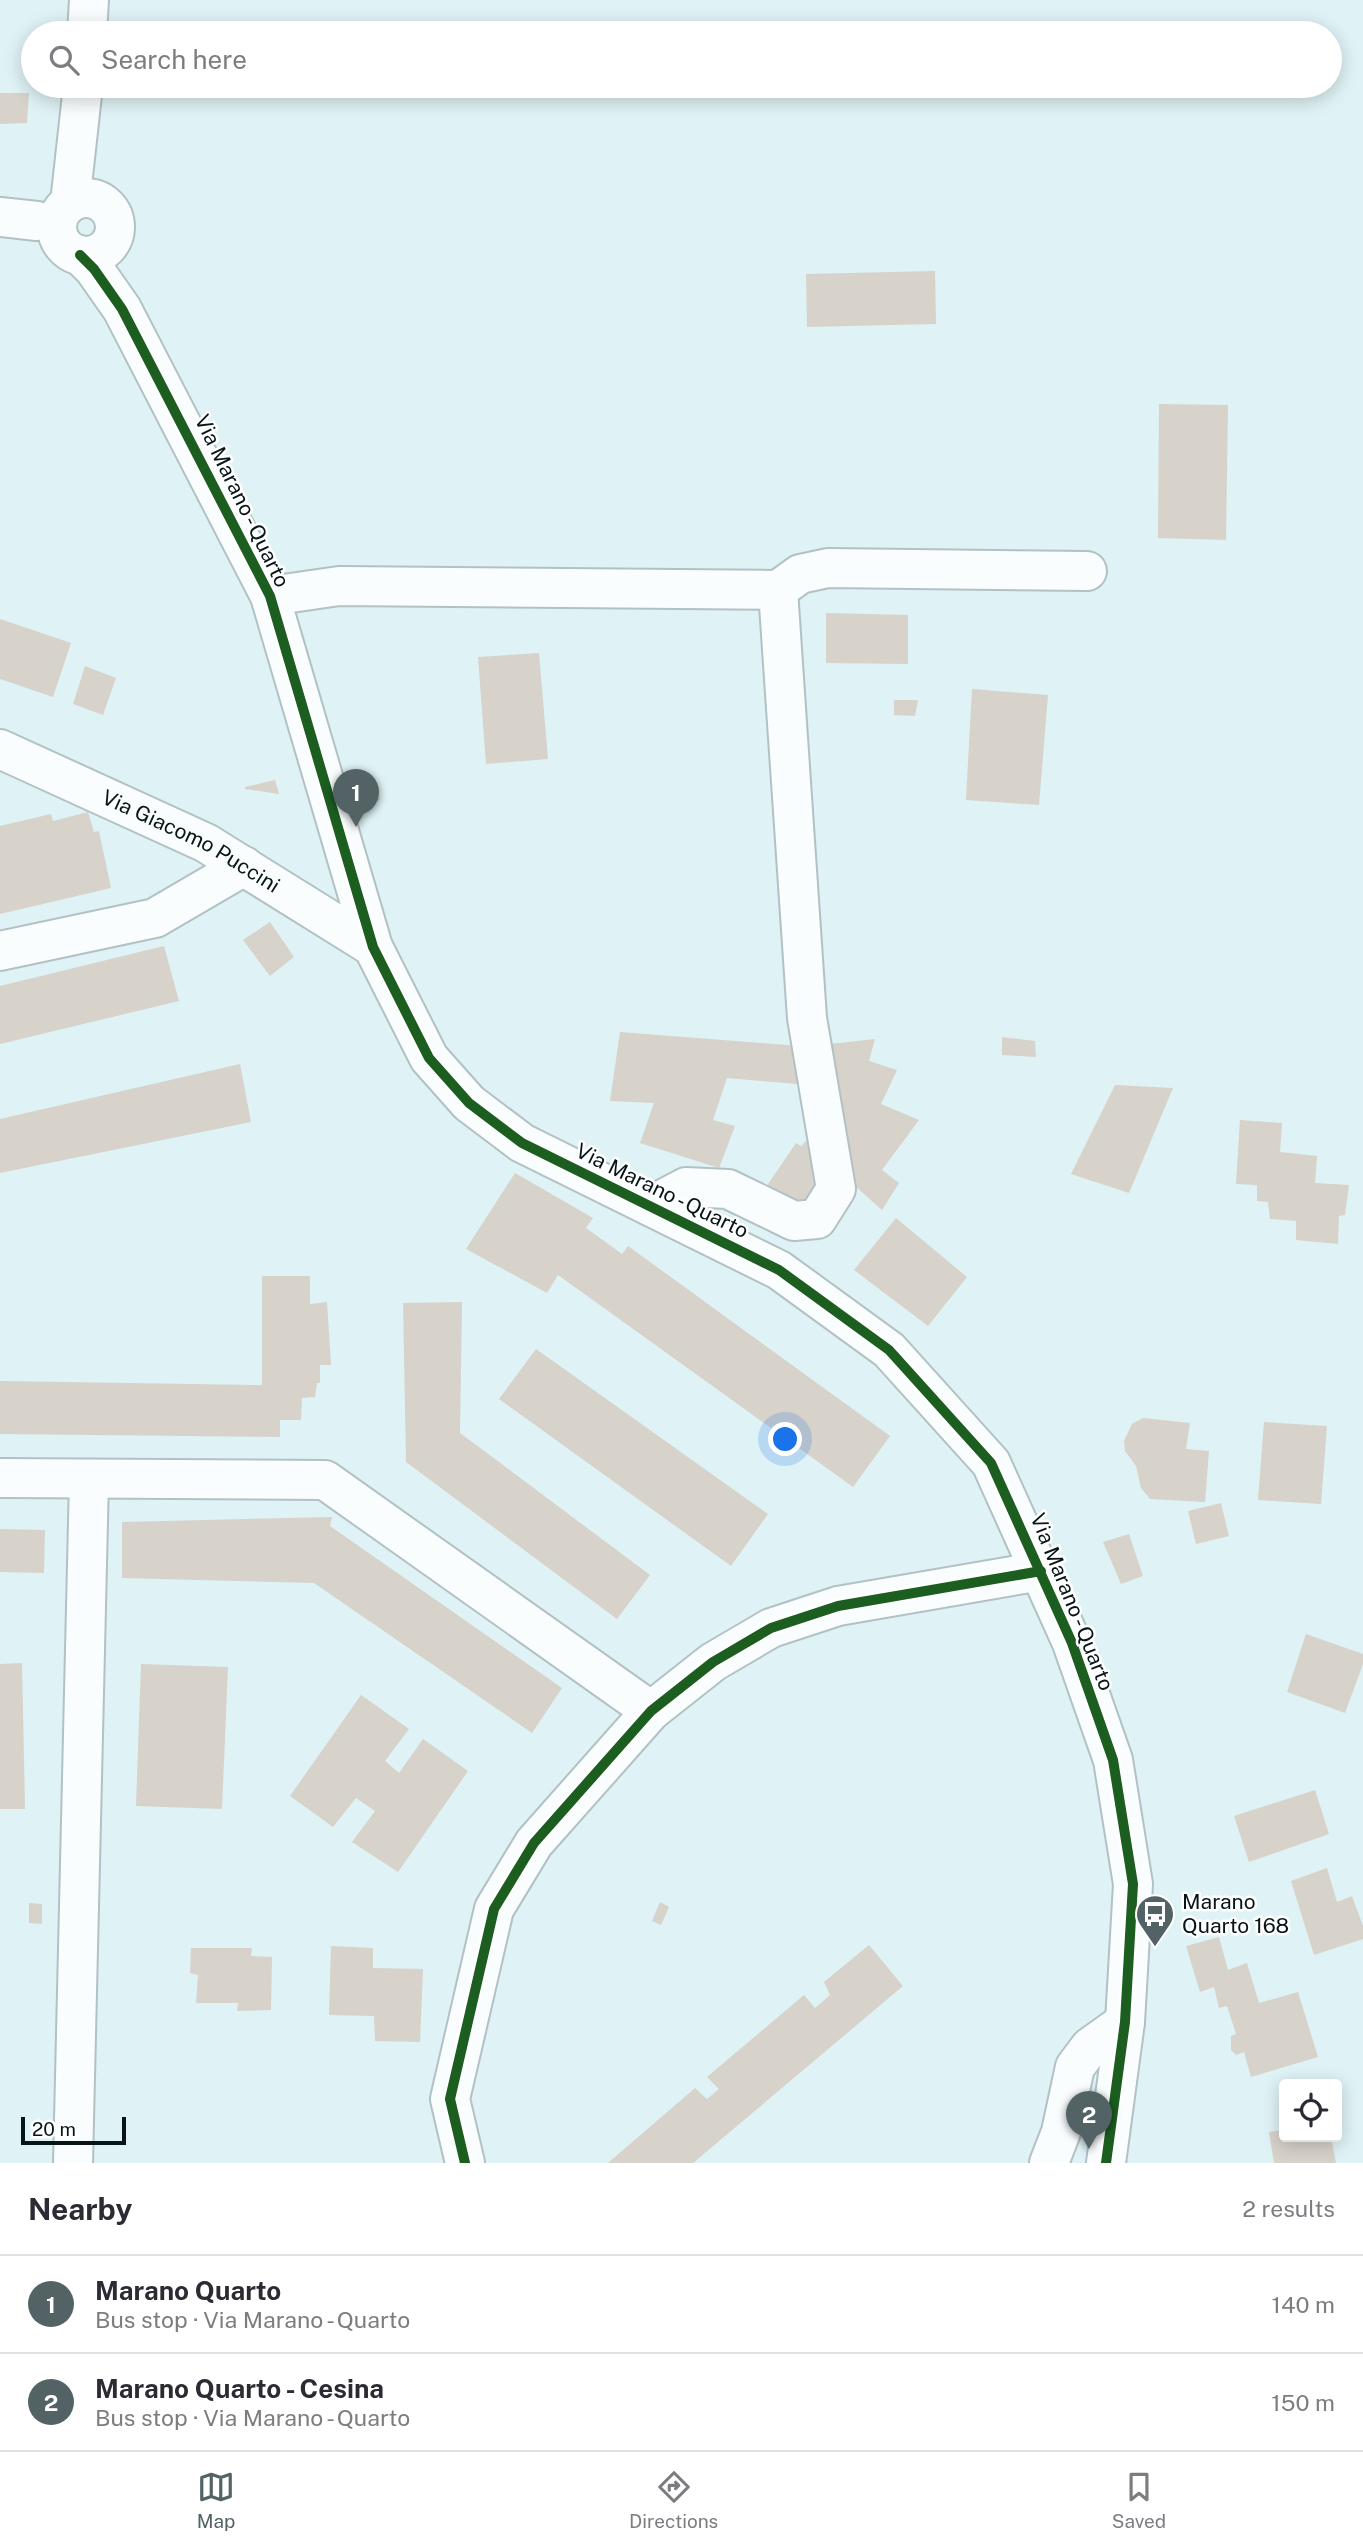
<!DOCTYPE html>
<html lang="en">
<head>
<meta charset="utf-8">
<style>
  :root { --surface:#fff; --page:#f2f2f3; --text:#2b2b33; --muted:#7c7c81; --line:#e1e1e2; --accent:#536265 }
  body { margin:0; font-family:"Public Sans",sans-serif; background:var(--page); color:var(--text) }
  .controls { position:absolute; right:21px; bottom:21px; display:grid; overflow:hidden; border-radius:7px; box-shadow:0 4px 18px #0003 }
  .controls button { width:63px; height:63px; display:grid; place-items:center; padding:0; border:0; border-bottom:2px solid var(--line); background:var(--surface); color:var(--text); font:35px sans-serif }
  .scale { position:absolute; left:21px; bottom:18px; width:105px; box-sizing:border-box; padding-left:7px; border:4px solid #081517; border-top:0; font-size:19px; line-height:24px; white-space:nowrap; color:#081517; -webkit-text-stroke:5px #fff; paint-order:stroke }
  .you { position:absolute; left:786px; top:1440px; width:24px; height:24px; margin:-18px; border:5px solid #fff; border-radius:50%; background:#1a73e8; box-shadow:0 0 0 10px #1a73e833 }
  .badge { display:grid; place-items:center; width:46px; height:46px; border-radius:50%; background:var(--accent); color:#fff; font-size:23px; font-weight:700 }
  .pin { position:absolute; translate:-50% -58px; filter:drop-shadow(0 2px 4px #0008) }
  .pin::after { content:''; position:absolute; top:37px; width:24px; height:21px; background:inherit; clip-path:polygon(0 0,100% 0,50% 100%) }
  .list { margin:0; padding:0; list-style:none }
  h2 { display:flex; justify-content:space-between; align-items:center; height:91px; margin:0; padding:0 28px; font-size:30px }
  h2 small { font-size:23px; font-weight:400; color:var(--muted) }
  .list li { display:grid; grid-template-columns:46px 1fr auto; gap:21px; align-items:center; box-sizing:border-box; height:98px; padding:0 28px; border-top:2px solid var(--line) }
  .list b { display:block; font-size:26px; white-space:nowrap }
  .list p { margin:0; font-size:23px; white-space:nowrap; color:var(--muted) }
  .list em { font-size:23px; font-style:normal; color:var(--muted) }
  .icon { flex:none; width:38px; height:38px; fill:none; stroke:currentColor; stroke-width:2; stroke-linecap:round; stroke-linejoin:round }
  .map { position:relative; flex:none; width:1363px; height:2163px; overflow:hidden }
  .search { position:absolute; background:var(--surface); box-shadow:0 4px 18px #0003; left:21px; right:21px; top:21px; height:77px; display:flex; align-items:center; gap:18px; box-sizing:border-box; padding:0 24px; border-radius:38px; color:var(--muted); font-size:26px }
  .sheet { height:287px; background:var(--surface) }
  nav { display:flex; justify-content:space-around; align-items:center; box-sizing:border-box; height:98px; border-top:2px solid var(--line); background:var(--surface); font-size:19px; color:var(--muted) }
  nav a { display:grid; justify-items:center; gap:4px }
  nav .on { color:var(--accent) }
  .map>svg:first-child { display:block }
</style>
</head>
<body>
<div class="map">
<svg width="1363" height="2163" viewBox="0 0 1363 2163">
  <rect width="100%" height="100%" fill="#dff2f5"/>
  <path fill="#d7d2ca" d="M0 93H29L27 123 0 124Z
    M935 271 936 324 807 327 806 274Z
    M1159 404 1228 405 1226 540 1158 538Z
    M826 613 908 615V664L826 663Z
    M0 619 71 643 53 697 0 679Z
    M539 653 548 759 486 764 478 657Z
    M85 666 116 678 103 715 73 704Z
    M972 689 1048 695 1039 805 966 800Z
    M894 700H918L915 716 894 715Z
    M275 780 279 794 245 789V787Z
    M374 786 380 800 358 806 355 792Z
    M88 812 94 832 99 831 111 888 0 914V826L51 814 53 821Z
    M270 922 294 957 270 976 243 940Z
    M164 946 179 1001 0 1044V986Z
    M620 1032 800 1046 797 1084 727 1078 713 1120 735 1126 719 1168 640 1143 654 1103 610 1101Z
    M1002 1037 1035 1041 1036 1057 1002 1055Z
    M875 1039 869 1061 897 1070 881 1104 919 1120 882 1170 899 1183 882 1210 844 1176 821 1045Z
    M240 1064 251 1122 0 1173V1119Z
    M1115 1085 1173 1088 1129 1193 1071 1174Z
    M1240 1120 1282 1123 1280 1152 1317 1156 1315 1183 1349 1185 1345 1215 1339 1216 1338 1244 1296 1240V1221L1270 1219 1268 1202 1257 1201V1185L1236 1184Z
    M810 1137 830 1165 799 1209 766 1187 796 1143 801 1146Z
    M515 1173 593 1218 586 1228 622 1254 628 1246 890 1436 853 1487 558 1275 547 1293 466 1249Z
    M896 1218 967 1277 928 1326 854 1270Z
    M262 1276H310V1304L327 1302 331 1365H320V1383H317L315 1397 302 1398 301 1420H280V1437L0 1434V1381L262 1385Z
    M462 1302 460 1433 650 1575 617 1619 406 1462 403 1303Z
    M536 1349 768 1514 731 1566 499 1399Z
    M1143 1418 1190 1423 1186 1449 1209 1451 1205 1502 1150 1499 1141 1488 1136 1466 1125 1451 1124 1441 1132 1424Z
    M1264 1422 1327 1426 1321 1504 1258 1500Z
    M1221 1503 1229 1536 1196 1544 1188 1511Z
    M332 1517 330 1526 562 1688 532 1733 314 1583 122 1578V1522Z
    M0 1529 45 1530 44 1573 0 1572Z
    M1129 1534 1143 1576 1121 1584 1103 1542Z
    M1306 1634 1363 1654V1664L1345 1713 1287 1692Z
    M22 1663 25 1809H0V1664Z
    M141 1664 228 1667 222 1809 136 1806Z
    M361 1695 409 1729 385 1761 399 1773 423 1739 468 1771 398 1872 352 1842 375 1811 356 1798 333 1827 290 1796Z
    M1315 1790 1329 1834 1249 1862 1234 1816Z
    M1327 1868 1337 1902 1352 1896 1363 1926V1939L1314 1955 1291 1881Z
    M660 1902 669 1907 661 1925 652 1921Z
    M29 1903 42 1904V1924L29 1923Z
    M1219 1937 1228 1970 1247 1963 1259 2003 1298 1992 1318 2057 1251 2077 1244 2052 1236 2055 1231 2050V2036L1236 2034 1227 2006 1219 2008 1214 1987 1200 1992 1186 1946Z
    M869 1945 903 1986 693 2163H608L695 2088 707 2099 719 2089 707 2077 804 1995 815 2008 830 1995 824 1982Z
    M331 1946 373 1948V1968L423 1969 420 2042 375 2041 374 2016 329 2015Z
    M191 1948H252L251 1956 272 1957 271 2010 237 2011 238 2003H196L198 1975 190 1973Z
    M1284 2130V2137H1331L1336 2163H1274L1269 2132Z"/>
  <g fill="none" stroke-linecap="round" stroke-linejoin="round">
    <defs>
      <g id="street">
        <path d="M87 33 89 0"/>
        <circle cx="86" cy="227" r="29"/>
        <path d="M70 203 83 86"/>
        <path d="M0 217 37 221"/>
        <path d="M80 255 94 269 122 309 270 596 373 947 429 1058 469 1103 522 1143 779 1270 889 1350 991 1463 1072 1643 1113 1760 1133 1884 1125 2022 1106 2163"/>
        <path d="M270 596 339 586 778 590 800 574 828 568 1087 571"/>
        <path id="s1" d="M0 749 206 843 373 947"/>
        <path d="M0 951 155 918 244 866"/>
        <path d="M650 1206 686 1187 728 1189 794 1221 817 1219 836 1189 807 1018 778 590"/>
        <path d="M0 1478 325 1480 651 1711"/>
        <path d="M73 2163 89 1479"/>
        <path d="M465 2163 450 2099 494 1909 534 1843 651 1711 713 1662 771 1628 838 1606 1041 1571"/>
        <path d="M1049 2163 1061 2132 1075 2067 1090 2047 1125 2022"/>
      </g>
    </defs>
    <use href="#street" stroke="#b2c1c4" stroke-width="42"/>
    <use href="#street" stroke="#fafdfe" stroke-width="38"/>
    <defs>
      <path id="cycleway" d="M80 255 94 269 122 309 270 596 373 947 429 1058 469 1103 522 1143 779 1270 889 1350 991 1463 1072 1643 1113 1760 1133 1884 1125 2022 1106 2163
        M465 2163 450 2099 494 1909 534 1843 651 1711 713 1662 771 1628 838 1606 1041 1571"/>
    </defs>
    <use href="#cycleway" stroke="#fff" stroke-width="15"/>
    <use href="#cycleway" stroke="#1b5e20" stroke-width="10"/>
  </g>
  <defs>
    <symbol id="bus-pin" viewBox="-11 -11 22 30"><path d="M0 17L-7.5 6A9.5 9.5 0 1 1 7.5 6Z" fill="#536265" stroke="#fff"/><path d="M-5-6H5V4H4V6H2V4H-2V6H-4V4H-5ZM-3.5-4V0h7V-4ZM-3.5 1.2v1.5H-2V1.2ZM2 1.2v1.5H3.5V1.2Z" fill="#fff"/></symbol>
  </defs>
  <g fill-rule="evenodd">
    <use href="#bus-pin" x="1133" y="1892" width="44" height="60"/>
  </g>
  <g text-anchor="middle" stroke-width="5" stroke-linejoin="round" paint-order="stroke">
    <g font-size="21" fill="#081517" stroke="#fff">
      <text transform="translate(242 501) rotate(64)" y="7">Via Marano - Quarto</text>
      <text dy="7" stroke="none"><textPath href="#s1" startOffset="212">Via Giacomo Puccini</textPath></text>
      <text transform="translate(662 1191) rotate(26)" y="7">Via Marano - Quarto</text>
      <text transform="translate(1072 1602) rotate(68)" y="7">Via Marano - Quarto</text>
    </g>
    <g font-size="21" fill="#081517" stroke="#fff" text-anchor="start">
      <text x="1182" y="1909">Marano<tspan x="1182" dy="24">Quarto 168</tspan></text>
    </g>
  </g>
</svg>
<div class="controls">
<button><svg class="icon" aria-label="locate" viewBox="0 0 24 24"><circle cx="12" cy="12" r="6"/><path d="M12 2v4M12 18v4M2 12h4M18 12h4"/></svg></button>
</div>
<div class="scale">20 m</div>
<div class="you"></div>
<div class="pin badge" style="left:356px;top:827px">1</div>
<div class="pin badge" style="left:1089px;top:2149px">2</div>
<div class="search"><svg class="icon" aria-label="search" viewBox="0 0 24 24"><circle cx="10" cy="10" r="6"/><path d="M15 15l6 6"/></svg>Search here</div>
</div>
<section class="sheet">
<h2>Nearby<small>2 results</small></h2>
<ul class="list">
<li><span class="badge">1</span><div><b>Marano Quarto</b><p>Bus stop · Via Marano - Quarto</p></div><em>140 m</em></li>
<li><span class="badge">2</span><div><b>Marano Quarto - Cesina</b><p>Bus stop · Via Marano - Quarto</p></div><em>150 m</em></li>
</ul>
</section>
<nav>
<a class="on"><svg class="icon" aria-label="map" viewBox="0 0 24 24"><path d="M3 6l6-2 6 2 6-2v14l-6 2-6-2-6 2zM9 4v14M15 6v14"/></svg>Map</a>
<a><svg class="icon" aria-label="directions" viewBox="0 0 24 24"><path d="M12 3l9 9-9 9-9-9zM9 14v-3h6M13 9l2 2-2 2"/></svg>Directions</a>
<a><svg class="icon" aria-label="saved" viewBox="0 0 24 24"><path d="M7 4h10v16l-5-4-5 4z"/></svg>Saved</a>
</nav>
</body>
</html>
